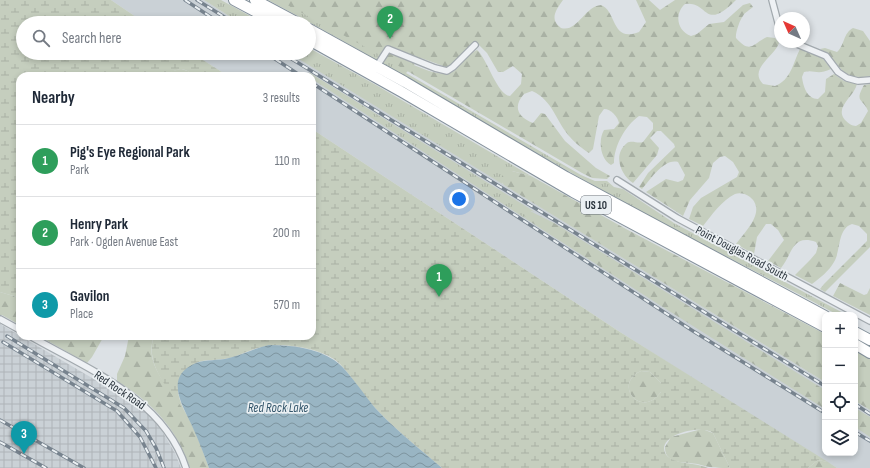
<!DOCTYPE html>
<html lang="en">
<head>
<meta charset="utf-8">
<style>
  :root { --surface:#fff; --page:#f2f2f3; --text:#1f2937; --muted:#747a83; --line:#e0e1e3; --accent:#db2777 }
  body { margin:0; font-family:"Sofia Sans Condensed",sans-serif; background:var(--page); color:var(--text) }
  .controls { position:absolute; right:12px; bottom:12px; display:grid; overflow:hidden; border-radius:8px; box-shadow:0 2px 6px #0003 }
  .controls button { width:36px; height:36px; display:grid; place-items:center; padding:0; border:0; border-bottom:1px solid var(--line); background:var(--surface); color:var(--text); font:20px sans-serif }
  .compass { position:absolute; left:774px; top:12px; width:36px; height:36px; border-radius:50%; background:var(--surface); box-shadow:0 2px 6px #0003; rotate:315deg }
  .you { position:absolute; left:459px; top:199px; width:14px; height:14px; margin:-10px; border:3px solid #fff; border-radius:50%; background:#1a73e8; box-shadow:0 0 0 6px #1a73e833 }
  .badge { display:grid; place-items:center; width:26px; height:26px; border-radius:50%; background:var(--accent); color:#fff; font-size:13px; font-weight:700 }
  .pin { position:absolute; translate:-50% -33px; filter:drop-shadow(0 1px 2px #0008) }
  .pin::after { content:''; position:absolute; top:21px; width:14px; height:12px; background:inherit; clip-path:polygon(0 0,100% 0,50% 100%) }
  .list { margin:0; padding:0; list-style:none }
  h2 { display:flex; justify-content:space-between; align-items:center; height:52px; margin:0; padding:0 16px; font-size:17px }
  h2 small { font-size:13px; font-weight:400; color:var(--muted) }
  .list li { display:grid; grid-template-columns:26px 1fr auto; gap:12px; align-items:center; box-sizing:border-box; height:72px; padding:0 16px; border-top:1px solid var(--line) }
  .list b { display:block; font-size:15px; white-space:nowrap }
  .list p { margin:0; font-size:13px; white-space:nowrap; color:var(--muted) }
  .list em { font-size:13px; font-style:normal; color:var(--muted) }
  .icon { flex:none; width:22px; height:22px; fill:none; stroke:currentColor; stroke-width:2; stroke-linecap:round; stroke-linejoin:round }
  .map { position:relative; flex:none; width:870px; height:468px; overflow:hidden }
  .search { position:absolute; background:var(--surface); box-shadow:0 2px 6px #0003; left:16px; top:16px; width:300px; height:44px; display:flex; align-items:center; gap:10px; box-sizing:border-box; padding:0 14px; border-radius:22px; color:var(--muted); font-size:15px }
  .panel { position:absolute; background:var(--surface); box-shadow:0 2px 6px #0003; left:16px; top:72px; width:300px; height:268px; border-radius:12px }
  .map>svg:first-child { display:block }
</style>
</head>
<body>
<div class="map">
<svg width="870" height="468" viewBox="0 0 870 468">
  <defs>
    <pattern id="industrial-grid" width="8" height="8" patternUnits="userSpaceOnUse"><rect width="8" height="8" fill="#cad1d6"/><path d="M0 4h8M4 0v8" fill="none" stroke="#aeb4b8"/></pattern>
    <pattern id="grass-tufts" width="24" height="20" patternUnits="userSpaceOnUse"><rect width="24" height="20" fill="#c5cebe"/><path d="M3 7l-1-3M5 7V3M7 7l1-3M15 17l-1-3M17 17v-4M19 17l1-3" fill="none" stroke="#a9b1a4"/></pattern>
    <pattern id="forest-firs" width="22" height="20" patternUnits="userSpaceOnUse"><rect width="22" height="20" fill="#c5cebe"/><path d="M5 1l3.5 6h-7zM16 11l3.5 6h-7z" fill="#a9b1a4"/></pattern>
    <pattern id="wetland-marsh" width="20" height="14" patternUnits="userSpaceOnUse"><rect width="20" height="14" fill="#c5cebe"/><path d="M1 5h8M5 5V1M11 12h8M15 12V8" fill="none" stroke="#a9b1a4"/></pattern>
    <pattern id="water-waves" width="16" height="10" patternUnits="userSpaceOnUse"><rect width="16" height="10" fill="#99b5c3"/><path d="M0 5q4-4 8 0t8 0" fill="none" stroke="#7d949f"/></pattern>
  </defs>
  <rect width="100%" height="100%" fill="#dce1e5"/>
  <path fill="#cad1d6" d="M111 0H204L240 23H145Z
    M192 53H289L303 61 825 382V453H855V401L870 410V468H837L778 432 620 332 312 129V76H228Z"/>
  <path fill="url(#industrial-grid)" d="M0 324 133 402 150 416 162 431 175 453 181 468H0Z"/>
  <path fill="url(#grass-tufts)" d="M204 0H221L263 23H240Z
    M268 0H479L406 73 581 175 595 181H607L614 187 623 189 674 223 847 315H838C750 268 661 224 575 175 472 117 372 55 268 0Z
    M309 48 376 85 531 176 512 171 502 183 504 185 289 53H309Z
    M309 73H310L535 212 531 211 525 217 526 219 312 79V76H308Z"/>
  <path fill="url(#forest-firs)" d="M278 0H563C556 10 549 19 561 28 577 33 585 6 601 5 617 11 611 43 639 32L646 22 636 0H649L660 10 675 0H736C704 33 708 0 685 4 674 14 677 31 691 36L697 34 709 24 724 22 743 5 750 3 753 7C750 10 745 12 743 16 740 19 735 34 736 38 751 55 753 43 767 37L775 38 779 43C775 56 748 69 763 84L775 86C791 80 793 63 800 49L821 56 831 69C816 76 815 69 804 72L802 77C803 86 807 99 818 99L825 92 826 79 834 74 844 81 857 84C854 97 834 107 845 120 848 123 852 126 856 126L861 123 868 111C863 98 854 103 864 85L870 84V247L825 292 820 289 824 284 867 241V234L859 226 852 224C837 229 841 251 834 262 829 271 820 278 812 284L795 275 810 260 816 253 818 246 816 242C792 234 793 253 781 268L768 261 784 240 778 230 771 224H766L757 237 754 254 736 244C745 232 767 211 750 197 746 194 740 192 735 194 722 200 711 216 703 226L689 219 693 207 701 198 737 177 739 172 733 162 725 156 720 157 713 163 709 178 690 200 683 216 646 192 666 179 678 182 683 180 685 175 678 162C664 158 650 180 642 189L639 187 648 173 675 147 674 144 661 131H657L650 138 659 148 657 155 633 183C621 175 612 155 627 143 632 140 638 144 643 142L653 129V123L647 117 639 116C625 126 614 146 614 163L611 165C600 159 598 140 604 130L614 129 619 123C618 117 611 109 604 109L599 116 593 149 589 153C583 149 575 143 570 137 556 122 553 100 532 91L524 94C513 106 517 117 533 123L541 113 545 114 565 141 596 168 610 176 607 179 592 178 582 173 385 58 390 53C404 60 440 81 454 71 462 65 468 54 477 50 487 58 497 95 510 96L521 84 522 74 513 66 503 72H498L487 53 476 42 472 43 451 65 446 67 388 46 385 47 380 55Z
    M853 28 863 31 870 41V76C837 82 841 59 820 49L825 48 837 52C845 45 843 33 853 28Z
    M181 69 188 71 193 76H165L172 71Z
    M512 171 531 176 626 229 825 334V382L504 185 501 181 502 176 506 171Z
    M528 210 554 223 825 390V409L658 304 526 219 524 215Z
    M840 283 864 295 867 294 870 288V315L833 296Z
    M0 292 20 298V325L2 315 0 316Z
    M39 336H104L92 357 87 363Z
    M129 336H154C143 366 171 388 184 410 195 428 202 449 209 468H190C177 429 152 402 117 381V374L125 356Z
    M855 351 870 359V410L855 401Z
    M641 371 650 372 661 383V392C641 420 612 384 641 371Z
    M855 408 870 417V437L855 427Z
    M702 429 713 433 730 468C719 468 711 468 701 465 689 461 664 466 665 447L671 437Z
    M818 460 828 462 837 468H808Z"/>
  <path fill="url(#wetland-marsh)" fill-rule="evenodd" d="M0 0H111L145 23H23V53H192L225 74 193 76C186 66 174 69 165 76H20V298L0 292Z
    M312 129 620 332 828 462 818 460 808 468H730L713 433C702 424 657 434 665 453 671 465 696 462 708 468H442C420 449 398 432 378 411 364 397 354 379 340 364 324 348 283 342 262 347 251 349 241 355 230 358 219 361 204 358 194 364 174 377 175 391 184 410 169 390 144 364 154 336H312ZM641 371 650 372 661 383V392C641 420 612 384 641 371Z"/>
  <path fill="url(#water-waves)" d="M269 345C291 345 316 348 334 360 348 369 365 397 378 411 398 432 420 449 442 468H209C204 455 199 441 193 428 184 407 162 377 196 363 206 359 218 361 229 358 243 355 255 348 269 345Z"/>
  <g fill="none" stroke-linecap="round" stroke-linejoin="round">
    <defs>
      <path id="street" d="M772 0 780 30
        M792 42 826 56 838 72 847 78 858 81 870 80
        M377 66 388 49 435 68 447 71 453 67 475 45
        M617 180 677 218 870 321
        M0 319 20 330
        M30 336C88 369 164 399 186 468"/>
      <path id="highway" d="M234 0 277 23
        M255 0 298 23
        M309 29 405 82 566 177 825 316
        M309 40 402 92 573 192 825 327
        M855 332 870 340
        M855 344 870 353"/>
    </defs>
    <use href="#street" stroke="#a2a9ae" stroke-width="8"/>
    <use href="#highway" stroke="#84919b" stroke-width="12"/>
    <use href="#street" stroke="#eef1f4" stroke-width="5.5"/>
    <use href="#highway" stroke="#fff" stroke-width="10"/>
    <defs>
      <path id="rail" d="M185 0 220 23
        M197 0 234 23
        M266 53 301 76
        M282 53 825 386
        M312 83 693 331 825 413
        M7 336 124 408 146 431 156 448 164 468
        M3 342 117 411 140 437 156 468
        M855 404 870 414
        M0 420 84 468
        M855 432 870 441
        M0 442 46 468"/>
    </defs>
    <use href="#rail" stroke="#77838e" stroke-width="3.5"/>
    <use href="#rail" stroke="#ebf0f3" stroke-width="2" stroke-dasharray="6" stroke-linecap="butt"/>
  </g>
  <g text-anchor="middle" stroke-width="3.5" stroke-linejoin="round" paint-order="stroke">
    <rect fill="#ebf0f3" stroke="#626a72" stroke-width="1" x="581" y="196" width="30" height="18" rx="3"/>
    <g font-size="11" font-weight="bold" fill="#27313a">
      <text x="596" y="209">US 10</text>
    </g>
    <g font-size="12" fill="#27313a" stroke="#ebf0f3">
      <text transform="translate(742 253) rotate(28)" y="4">Point Douglas Road South</text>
      <text transform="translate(120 390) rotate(34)" y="4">Red Rock Road</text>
    </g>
    <g font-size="13" font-style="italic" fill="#34566b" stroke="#ebf0f3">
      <text x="278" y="412">Red Rock Lake</text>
    </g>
  </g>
</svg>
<div class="controls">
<button>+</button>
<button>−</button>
<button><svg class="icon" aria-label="locate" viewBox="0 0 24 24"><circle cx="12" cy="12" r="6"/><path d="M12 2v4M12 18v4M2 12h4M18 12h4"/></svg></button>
<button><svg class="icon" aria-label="layers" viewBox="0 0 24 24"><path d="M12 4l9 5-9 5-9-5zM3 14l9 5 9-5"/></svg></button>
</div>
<svg class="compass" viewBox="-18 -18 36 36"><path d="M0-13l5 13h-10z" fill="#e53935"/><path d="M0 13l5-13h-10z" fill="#747a83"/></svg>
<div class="you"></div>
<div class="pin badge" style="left:439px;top:297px;background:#2e9e5b">1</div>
<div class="pin badge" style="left:390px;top:39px;background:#2e9e5b">2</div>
<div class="pin badge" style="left:24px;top:454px;background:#0f9aa8">3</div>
<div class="search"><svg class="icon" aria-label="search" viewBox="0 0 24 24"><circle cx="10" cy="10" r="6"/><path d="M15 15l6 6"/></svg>Search here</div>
<section class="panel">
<h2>Nearby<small>3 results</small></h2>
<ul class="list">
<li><span class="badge" style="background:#2e9e5b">1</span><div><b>Pig's Eye Regional Park</b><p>Park</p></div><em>110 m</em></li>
<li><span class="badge" style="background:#2e9e5b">2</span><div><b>Henry Park</b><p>Park · Ogden Avenue East</p></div><em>200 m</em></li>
<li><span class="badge" style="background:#0f9aa8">3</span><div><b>Gavilon</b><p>Place</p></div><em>570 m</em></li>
</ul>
</section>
</div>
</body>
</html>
